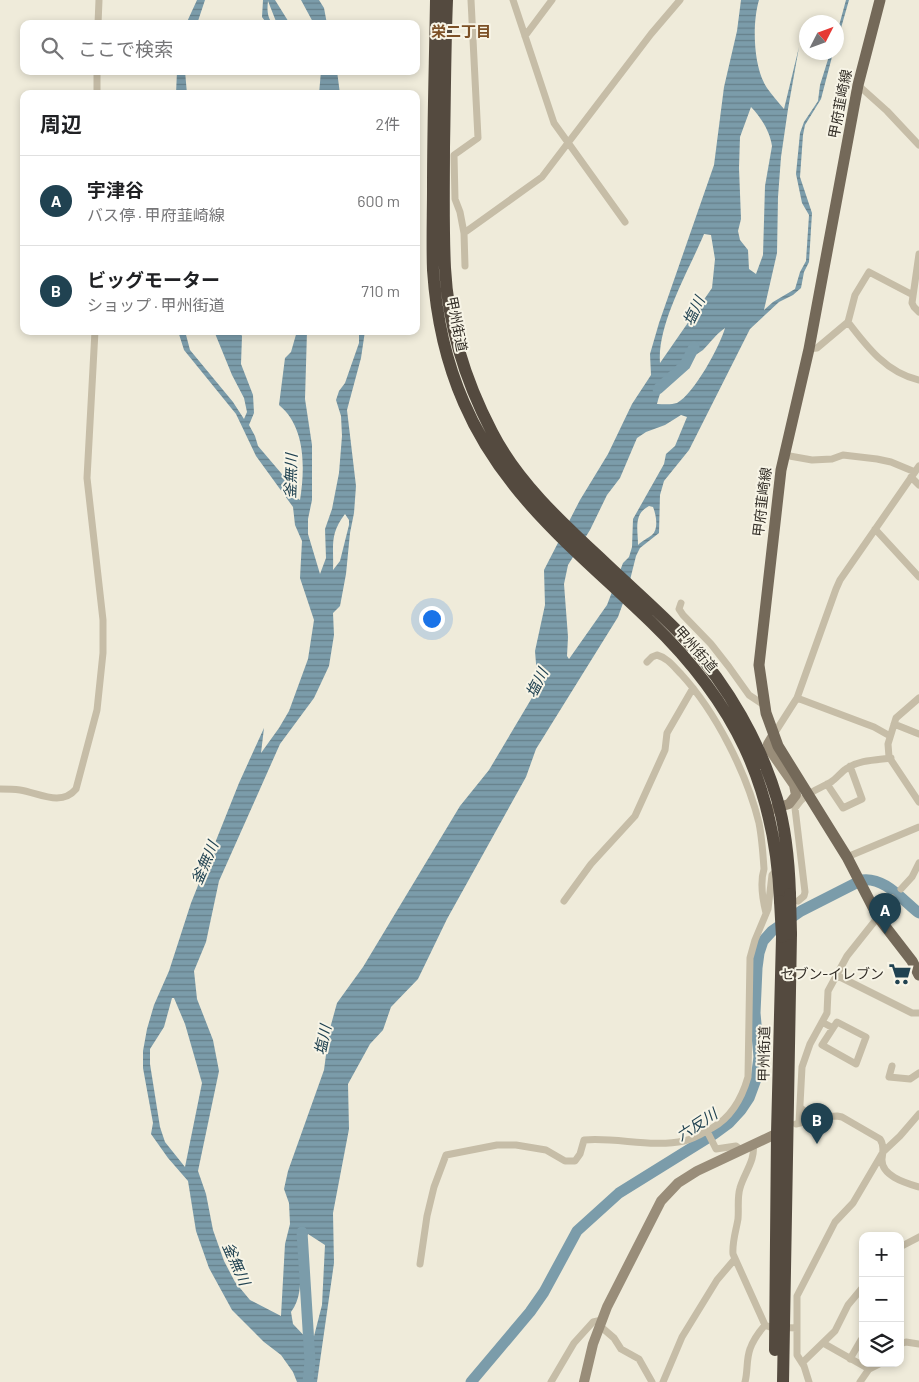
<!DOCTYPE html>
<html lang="ja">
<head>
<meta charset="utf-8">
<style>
  :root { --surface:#fff; --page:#f6f6f6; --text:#202124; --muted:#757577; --line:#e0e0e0; --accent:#204251 }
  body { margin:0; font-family:Barlow,"Noto Sans JP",sans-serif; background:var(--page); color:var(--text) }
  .controls { position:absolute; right:15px; bottom:15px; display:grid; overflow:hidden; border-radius:10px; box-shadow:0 2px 8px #0003 }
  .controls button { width:45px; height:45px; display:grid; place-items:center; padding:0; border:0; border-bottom:1px solid var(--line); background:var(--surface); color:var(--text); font:25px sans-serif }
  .compass { position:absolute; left:799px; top:15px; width:45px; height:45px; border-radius:50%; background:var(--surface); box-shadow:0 2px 8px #0003; rotate:48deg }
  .you { position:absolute; left:431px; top:618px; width:18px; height:18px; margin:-12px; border:4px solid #fff; border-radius:50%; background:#1a73e8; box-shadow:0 0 0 8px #1a73e833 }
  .badge { display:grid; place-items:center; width:32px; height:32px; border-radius:50%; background:var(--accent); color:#fff; font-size:16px; font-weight:700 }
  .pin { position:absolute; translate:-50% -41px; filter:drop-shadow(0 1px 2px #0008) }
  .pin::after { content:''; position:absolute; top:26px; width:18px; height:15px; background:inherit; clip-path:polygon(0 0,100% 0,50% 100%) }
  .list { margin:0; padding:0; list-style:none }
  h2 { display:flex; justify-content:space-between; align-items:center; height:65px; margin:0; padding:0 20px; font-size:21px }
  h2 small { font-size:16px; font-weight:400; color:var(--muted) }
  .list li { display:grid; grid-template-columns:32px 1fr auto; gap:15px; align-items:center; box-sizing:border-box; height:90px; padding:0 20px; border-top:1px solid var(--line) }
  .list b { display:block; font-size:19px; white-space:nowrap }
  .list p { margin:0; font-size:16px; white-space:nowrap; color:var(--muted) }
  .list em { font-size:16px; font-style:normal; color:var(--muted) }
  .icon { flex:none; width:28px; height:28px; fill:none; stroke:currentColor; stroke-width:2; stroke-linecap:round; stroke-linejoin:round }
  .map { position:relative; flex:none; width:919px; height:1382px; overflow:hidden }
  .search { position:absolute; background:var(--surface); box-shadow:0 2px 8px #0003; left:20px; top:20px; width:400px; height:55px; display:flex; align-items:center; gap:12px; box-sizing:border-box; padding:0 18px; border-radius:10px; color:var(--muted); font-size:19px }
  .panel { position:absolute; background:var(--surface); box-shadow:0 2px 8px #0003; left:20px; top:90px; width:400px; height:245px; border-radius:10px }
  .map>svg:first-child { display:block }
</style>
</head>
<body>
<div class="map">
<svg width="919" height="1382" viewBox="0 0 919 1382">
  <defs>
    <pattern id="water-rules" width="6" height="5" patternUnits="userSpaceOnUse" patternTransform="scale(1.25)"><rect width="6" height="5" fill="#7b9caa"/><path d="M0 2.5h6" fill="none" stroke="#65808a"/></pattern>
  </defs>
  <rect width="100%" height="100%" fill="#efebda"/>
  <path fill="url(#water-rules)" fill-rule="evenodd" d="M197 0H205L197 24H186Z
    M263 0H275L290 24H277L268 1C267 9 267 18 273 24H267L262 17Z
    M301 0H319L324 8 327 24H314Z
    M741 0H759C752 23 753 67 767 88 772 95 778 102 784 109L799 47 788 109 781 157 778 197 777 253 764 310 773 302 795 289 800 272 806 261 809 215 802 203 796 174 800 133 804 122 818 101 820 85 830 53H833L821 99 805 125 803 135 800 177 812 213 809 262 804 272 801 288 793 295 779 302 750 329 689 450 664 481 660 495 659 533 640 548 636 556 627 592 618 617 536 749 526 777 447 919 418 979 391 1007 383 1030 370 1044 348 1084 349 1129 333 1213 334 1263 317 1382H297L293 1372 281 1355 264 1342 232 1310 209 1268 196 1231 188 1181 168 1158 151 1134 153 1123 143 1068V1051L147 1029 154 1005 169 971 191 903 239 783 264 728 261 753 279 728 289 711 308 659 314 620 300 578 302 541 295 525 293 507 256 456 236 414 184 350 178 331H185L190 350 233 402 244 419 247 412 244 398 232 375 214 331H239L242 336 241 364 253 395 254 413 249 425 255 436 258 446 281 473 290 485 296 497 300 500C305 469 306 427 279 405L285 358 291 352 297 331H307L305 399 312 445V500L308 519V534L320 574 326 558 325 529 332 509 339 473 342 436 341 416 336 400 339 391 345 383 359 343V331H365L361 358 347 410 356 486 354 513 350 533 346 574 340 606 333 613 334 635 329 666 314 698 280 744 219 881 206 942 194 971 197 999 213 1040 219 1071 198 1171 206 1194 213 1230 224 1261 235 1282 250 1300 281 1316 285 1244 290 1224 289 1203 284 1189 288 1171 324 1070 329 1032 337 1003 363 967 460 806 489 770 533 696 537 676 535 651 545 605 544 570 580 500 608 454 632 404 651 375 650 354 659 323 714 165 724 87 737 31ZM751 107C761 117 770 132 772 146L765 186 763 255 756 274 749 269 748 250 740 240 738 231 741 219 739 168 740 137ZM704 234 711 235 715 259 712 288 660 363C657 324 689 270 704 234ZM725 328C720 346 694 394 677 403 671 405 663 404 657 404 660 391 668 372 680 364 687 359 695 356 703 350 710 343 716 334 725 328ZM681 415 687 417 675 446 666 454 664 464 633 519 632 547 629 557 623 563 607 605 569 659 567 656 568 637 564 584 568 565 590 530 607 495 620 478 637 438 646 432 665 425ZM649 506 653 507C656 514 659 529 652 535 647 539 643 540 638 545 638 530 633 514 649 506ZM345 514 349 520V525L340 561 333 570C334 546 329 535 345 514ZM172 998H174L185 1024 202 1083 185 1167 165 1142 160 1127 150 1064V1049L164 1027ZM308 1234 325 1245 322 1305 312 1344 293 1324 291 1312C304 1295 299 1273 301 1253 301 1246 305 1239 308 1234Z
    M846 0H849L837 42V33Z
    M177 71H185L187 94H176Z
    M321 71H337L340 94H319Z"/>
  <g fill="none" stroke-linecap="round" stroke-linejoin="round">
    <path stroke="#7b9caa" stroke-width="11" d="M658 389 685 365 694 347
      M302 1232 310 1361 308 1382
      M471 1382 530 1312 544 1292 577 1231 619 1193 714 1134 729 1123 741 1110 749 1098 756 1079 759 1057 755 1013 757 968 759 953 763 941 772 931 801 911 862 880C885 877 902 900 919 913"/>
    <path stroke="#c6bda7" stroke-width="7" d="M513 0 554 123 625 222
      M98 24 99 0
      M525 36 552 0
      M858 85 887 111 919 145
      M97 94V71
      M464 233 542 177 651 34 680 0
      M919 254 912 303 914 307 919 312
      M465 266 464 233 460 212 455 199 454 155 478 138 471 0
      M848 322C867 347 887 373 919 380
      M809 349 817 348 848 322 855 295 869 272 913 295
      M784 455 812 460 832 459 843 455 877 459 891 462 915 472
      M911 477 919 485
      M875 529 919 577
      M681 603 679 609 683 615 711 644 729 667 749 695 764 705
      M647 662 652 657 657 655C668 658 674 667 681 674 716 712 747 774 759 823 762 838 763 854 764 869 760 882 763 901 766 913
      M797 698 874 727 890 736
      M919 698 896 718 888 744 889 757 919 802
      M894 724 919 734
      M774 734 797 698 836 589 840 580 919 466
      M827 784 843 808 862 799 850 766
      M0 789C7 789 13 789 20 790 39 793 61 807 76 789L97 710 103 653V620L87 478 95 331
      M847 857 919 827
      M901 889 912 877 919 863
      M564 901 591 864 635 816 665 750 667 733 693 688
      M798 901 804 896 805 892 795 808C806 792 815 791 831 782 837 778 841 772 846 769 859 760 875 760 891 758
      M874 909 892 898
      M836 975 912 1013H919
      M822 1022 833 1028 837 1022 866 1037 856 1064 822 1045 833 1028
      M892 1066 889 1077 910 1079 919 1073
      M800 1107 813 1120
      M799 1123 802 1067 810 1044 827 1013 828 991 847 956 878 917
      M796 1124 824 1117 837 1116 842 1117 880 1139C884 1145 883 1152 882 1159 881 1176 906 1183 919 1187
      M707 1131 716 1149 736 1146 741 1150
      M753 1144C756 1160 744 1173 740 1188 737 1198 739 1209 738 1219 736 1231 732 1242 733 1254L765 1325 770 1327 797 1328
      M900 1247 919 1237
      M420 1264 427 1216 434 1187 446 1155 497 1145H516L546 1150 565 1161H575L580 1154 584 1140C617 1137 651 1148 684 1141 694 1139 703 1133 712 1128 732 1117 742 1098 748 1077L750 958 755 940 768 909 772 875 776 871
      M600 1326 614 1338 621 1349 639 1359 652 1382
      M823 1343 869 1369
      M900 1344 906 1342 919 1344
      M850 1359 861 1340
      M802 1363 835 1331 848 1305 863 1287
      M551 1382 574 1343 593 1322 602 1320
      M663 1382 682 1337 717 1280 734 1260
      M745 1382C748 1371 746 1360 750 1349 753 1340 759 1332 765 1325
      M809 1382 804 1366 797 1355V1296L835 1222 853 1203 883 1152 900 1136 919 1114
      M860 1382 869 1369 881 1363"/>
    <path stroke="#998d79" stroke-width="10" d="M773 809 789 804 796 795 794 785 769 749 768 744 774 734
      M584 1382 593 1344 607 1307 661 1201 678 1183 697 1171 782 1131"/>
    <path stroke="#746959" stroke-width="11" d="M880 0 858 85 809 349 781 470 759 665 766 713 778 746 847 857 878 917 912 961 919 975"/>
    <path stroke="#544a3f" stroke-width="12" d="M436 0C435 63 433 126 433 188 433 215 432 243 433 270 436 315 446 362 464 403 505 498 580 553 651 622 734 702 775 785 780 901
      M447 0C445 49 445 98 444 147 444 187 443 228 445 268 448 325 466 382 492 432 517 481 560 521 600 558 629 586 660 612 688 642 728 686 760 742 777 799 786 829 789 863 790 894
      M775 1350 777 1133 782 937
      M783 1382 791 934"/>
    <path stroke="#544a3f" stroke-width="12" d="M790 894 791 934
      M780 901 782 937"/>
  </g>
  <defs>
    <symbol id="supermarket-bare" viewBox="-9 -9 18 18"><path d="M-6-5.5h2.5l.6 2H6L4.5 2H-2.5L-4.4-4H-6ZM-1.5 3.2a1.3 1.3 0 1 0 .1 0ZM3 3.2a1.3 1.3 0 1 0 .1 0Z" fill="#204251" stroke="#f7f4e6" stroke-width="2.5" paint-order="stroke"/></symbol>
  </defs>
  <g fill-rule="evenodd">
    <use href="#supermarket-bare" x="884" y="958" width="32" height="32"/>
  </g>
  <g text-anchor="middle" stroke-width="4" stroke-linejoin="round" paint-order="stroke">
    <g font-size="14" fill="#332e27" stroke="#f7f4e6">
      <text transform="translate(840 104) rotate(-79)" y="5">甲府韮崎線</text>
      <text transform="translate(457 324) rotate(79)" y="5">甲州街道</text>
      <text transform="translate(762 502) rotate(-83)" y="5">甲府韮崎線</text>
      <text transform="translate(696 649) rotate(49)" y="5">甲州街道</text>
      <text transform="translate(764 1054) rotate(-89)" y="5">甲州街道</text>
    </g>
    <g font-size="14" fill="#332e27" stroke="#f7f4e6" text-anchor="end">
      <text x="884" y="979">セブン-イレブン</text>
    </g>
    <g font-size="15" font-weight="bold" fill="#7c5026" stroke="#f7f4e6">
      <text x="461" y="37">栄二丁目</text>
    </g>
    <g font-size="15" font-style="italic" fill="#204251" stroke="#f7f4e6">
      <text transform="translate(694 311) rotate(-64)" y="5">塩川</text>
      <text transform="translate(291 476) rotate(-88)" y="5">釜無川</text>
      <text transform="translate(537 683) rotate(-63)" y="5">塩川</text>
      <text transform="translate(205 863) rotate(-67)" y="5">釜無川</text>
      <text transform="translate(323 1040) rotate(-78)" y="5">塩川</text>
      <text transform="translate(697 1125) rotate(-33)" y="5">六反川</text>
      <text transform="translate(236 1264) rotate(66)" y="5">釜無川</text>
    </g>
  </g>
</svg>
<div class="controls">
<button>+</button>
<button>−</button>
<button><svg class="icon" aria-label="layers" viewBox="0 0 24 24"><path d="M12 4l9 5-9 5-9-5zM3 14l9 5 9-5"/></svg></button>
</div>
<svg class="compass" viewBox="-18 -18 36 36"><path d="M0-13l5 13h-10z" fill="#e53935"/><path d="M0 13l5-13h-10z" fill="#757577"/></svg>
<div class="you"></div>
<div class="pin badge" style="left:885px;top:934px">A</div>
<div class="pin badge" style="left:817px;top:1144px">B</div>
<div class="search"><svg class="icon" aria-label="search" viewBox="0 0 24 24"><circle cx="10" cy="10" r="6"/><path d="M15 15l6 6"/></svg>ここで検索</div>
<section class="panel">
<h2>周辺<small>2件</small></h2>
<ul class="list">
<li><span class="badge">A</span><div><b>宇津谷</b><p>バス停 · 甲府韮崎線</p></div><em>600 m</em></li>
<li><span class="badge">B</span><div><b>ビッグモーター</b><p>ショップ · 甲州街道</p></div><em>710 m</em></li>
</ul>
</section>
</div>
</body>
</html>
